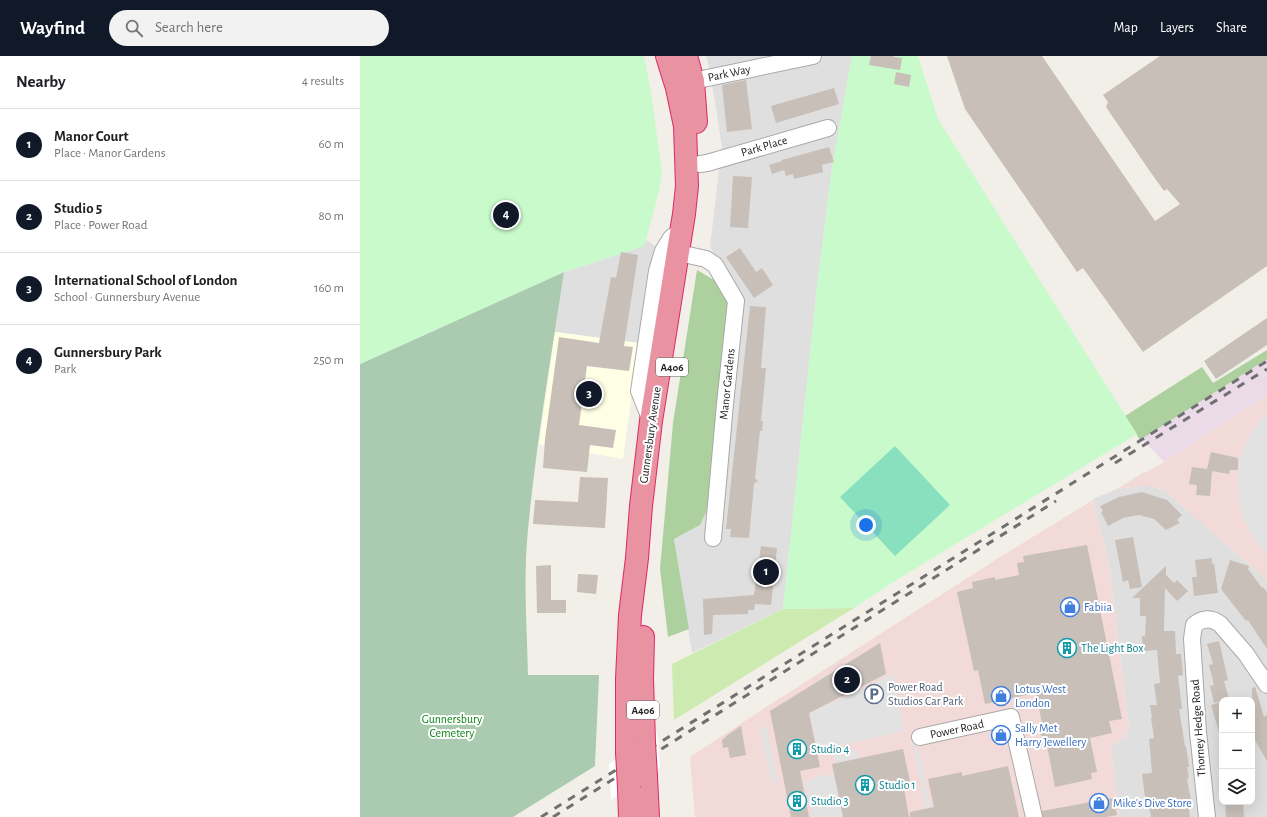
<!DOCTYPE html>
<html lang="en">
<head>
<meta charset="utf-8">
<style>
  :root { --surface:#fff; --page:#f2f2f2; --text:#202124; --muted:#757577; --line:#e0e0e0; --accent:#111827 }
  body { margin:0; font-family:"Alegreya Sans",sans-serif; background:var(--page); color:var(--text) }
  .controls { position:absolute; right:12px; bottom:12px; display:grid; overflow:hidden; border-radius:8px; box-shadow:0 4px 16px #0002 }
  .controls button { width:36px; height:36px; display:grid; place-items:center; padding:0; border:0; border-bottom:1px solid var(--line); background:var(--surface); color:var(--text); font:20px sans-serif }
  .you { position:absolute; left:506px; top:469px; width:14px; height:14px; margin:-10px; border:3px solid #fff; border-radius:50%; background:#1a73e8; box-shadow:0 0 0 6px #1a73e833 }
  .badge { display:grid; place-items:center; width:26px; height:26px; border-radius:50%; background:var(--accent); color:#fff; font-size:13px; font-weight:700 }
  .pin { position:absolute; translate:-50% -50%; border:2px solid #fff; box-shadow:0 1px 4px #0006 }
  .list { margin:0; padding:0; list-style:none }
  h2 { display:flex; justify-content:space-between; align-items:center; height:52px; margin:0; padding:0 16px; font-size:17px }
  h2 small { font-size:13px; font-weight:400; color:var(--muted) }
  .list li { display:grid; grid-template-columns:26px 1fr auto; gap:12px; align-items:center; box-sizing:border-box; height:72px; padding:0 16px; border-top:1px solid var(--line) }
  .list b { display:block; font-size:15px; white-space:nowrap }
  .list p { margin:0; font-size:13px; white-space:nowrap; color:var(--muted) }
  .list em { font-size:13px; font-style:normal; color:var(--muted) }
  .icon { flex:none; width:22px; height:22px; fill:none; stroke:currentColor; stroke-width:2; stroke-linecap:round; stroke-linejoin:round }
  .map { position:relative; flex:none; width:907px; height:761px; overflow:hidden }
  header { display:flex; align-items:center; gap:24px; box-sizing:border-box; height:56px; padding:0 20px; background:var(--accent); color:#fff }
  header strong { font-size:19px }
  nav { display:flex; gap:22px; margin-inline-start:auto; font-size:14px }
  .search { width:280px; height:36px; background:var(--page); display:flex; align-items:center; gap:10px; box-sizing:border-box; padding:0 14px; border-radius:22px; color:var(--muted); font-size:15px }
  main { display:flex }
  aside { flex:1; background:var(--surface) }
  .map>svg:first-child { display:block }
</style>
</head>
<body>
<header>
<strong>Wayfind</strong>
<div class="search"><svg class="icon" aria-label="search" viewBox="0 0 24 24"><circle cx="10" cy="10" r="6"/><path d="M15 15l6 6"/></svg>Search here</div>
<nav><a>Map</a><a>Layers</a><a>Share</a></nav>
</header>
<main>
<aside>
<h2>Nearby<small>4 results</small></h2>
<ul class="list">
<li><span class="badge">1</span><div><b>Manor Court</b><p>Place · Manor Gardens</p></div><em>60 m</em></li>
<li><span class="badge">2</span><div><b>Studio 5</b><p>Place · Power Road</p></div><em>80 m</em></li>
<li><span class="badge">3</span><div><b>International School of London</b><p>School · Gunnersbury Avenue</p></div><em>160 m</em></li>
<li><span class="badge">4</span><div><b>Gunnersbury Park</b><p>Park</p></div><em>250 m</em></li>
</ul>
</aside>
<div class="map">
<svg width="907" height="761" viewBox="0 0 907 761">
  <rect width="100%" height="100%" fill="#f2efe9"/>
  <path fill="#e0dfdf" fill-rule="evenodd" d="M346 0H492L472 112 457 231 423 553 332 597 314 483 340 469 368 248 354 224 356 203 350 190 362 91 350 15Z
    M286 184 295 190 279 287 195 276 204 216 281 191Z
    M780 430H791L804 434 907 524V761H759L751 690 764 681 769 672 749 507 733 443 757 433ZM862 644H892V746H862Z"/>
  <path fill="#f2dad9" d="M907 339V524L804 434 791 430H780L757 433 784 416 785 417 804 406Z
    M733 444 749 507 769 672 764 681 751 690 759 761H335L330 701 397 657 637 503Z"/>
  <path fill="#ebdbe8" d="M907 296V339L804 406 777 378Z"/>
  <path fill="#ffffe5" d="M195 276 279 287 263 403 179 388Z"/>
  <path fill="#cdebb0" d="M494 552 314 664 312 608 423 553Z"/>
  <path fill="#add19e" d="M337 214 354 224 368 247 348 452 340 469 314 483 329 573 308 581 300 513 313 367Z
    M907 294V303L780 384 765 360 842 311 853 327Z"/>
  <path fill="#aacbaf" d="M204 216C191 302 176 388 168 474 163 522 167 571 168 619H239L235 710 153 761H0V308Z"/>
  <path fill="#c8facc" d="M0 0H284L291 36 302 116 299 135 286 184 282 191 204 216 0 308Z
    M492 0H558L578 63 777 378 538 523 494 552 423 553 457 231 472 112Z"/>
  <path fill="#88e0be" d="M535 390 590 449 535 500 480 441Z"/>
  <path fill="#e2e2e2" d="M907 356V498L895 485 885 466 880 452 878 424 879 403 881 398 891 377Z
    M533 618 544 675 457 695 450 657Z
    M407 672 418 728 411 725 400 674Z
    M557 686 573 761H568L553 687Z
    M497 694 499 702 476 707 474 699Z
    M474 718 483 761H452L445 726 453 724V722Z"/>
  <path fill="#fff" d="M297 677 300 712 251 744 249 708Z"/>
  <path fill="#c7bfb8" d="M511 0H534V1L542 2 540 14 509 9Z
    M587 0H682L795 165 820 148 807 133 804 135 789 114 746 51 748 46 743 39 800 0H907V210L783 296 723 212 717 216 605 53Z
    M536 16 551 19 549 31 534 28Z
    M386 24 392 73 367 76 362 29Z
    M474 32 479 48 416 67 411 50Z
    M469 91 474 106 462 109 463 116 434 123 433 118 426 120 424 114 412 118 409 109 422 105V104Z
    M373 120 392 121 388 172 370 171Z
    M380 192 396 216 402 212 413 229 394 242 366 201Z
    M261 196 278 199 264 290 273 291 269 315 227 310 219 369 256 374 253 392 230 389 227 416 183 412 185 383 199 281 239 287 251 221 256 222Z
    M390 250 406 251 401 312H406L401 365H403L402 375H400L395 422 398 425 394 428 389 482 370 481 371 473H366Z
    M907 262V289L856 323 844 305Z
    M851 396 878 402V414H870L869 418 852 415 850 440 836 439 837 429 829 428 832 411 847 413Z
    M220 421 248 422 245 472 173 468 175 444 218 446Z
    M782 436 807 444 822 459 817 464 820 467 806 474 794 463 779 459 763 462 748 470 741 456 743 455 740 450 759 441Z
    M773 481 782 531 770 533 768 524 763 526 755 484Z
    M727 489 762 663 749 665 752 677 730 682 737 716 731 717 732 723 695 731 686 684 679 677 683 673 676 637 625 648 618 614 614 615 597 536 613 532 612 526 635 521V524L659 519 657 507 664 506 663 500Z
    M401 490 417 492 411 549 395 548 394 554H388V558L353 559 352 578 344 579 343 543 394 539Z
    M852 502V508L854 507 858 537 834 540 832 521H837L835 504Z
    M870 504 889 510 888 513 902 532 903 531 907 536V593L888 564 886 565 861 533Z
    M191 509V544H206V557H177L176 510Z
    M806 510V519L814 527 817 524 828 535 817 545 805 532 804 575H815L816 598H821L823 619 818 620 822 653H819L825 690H826L829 711H827L829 722 827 723 831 744 828 745 830 761H791L787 741H785L782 718 792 717 789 683 794 682 791 662 792 661 790 649H797L794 628 800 627 797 594 783 595 782 580H785L786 560H780V542H772Z
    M218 518 238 519 236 538 217 536Z
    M859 585 868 624 864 625 869 643 862 644V645L854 647 850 630 854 629 849 609 853 608 847 588Z
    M520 587 526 618 449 657 460 711 440 715 449 761H431L410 655Z
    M895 631 904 661 907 659V705L892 679V632Z
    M862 646V676H859L851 649Z
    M381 670 386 699 370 702 368 691 363 692 362 684 366 681V680Z
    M543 693 550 725 548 726 549 732 544 733 549 761H483L472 708Z
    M648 710 659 761H550V756L574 751 568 723 602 716V720Z
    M753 742 757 759 746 761H683L682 755Z
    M865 746H883L884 761H866Z"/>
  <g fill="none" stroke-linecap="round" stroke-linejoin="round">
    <defs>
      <path id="minor" d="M333 25 453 0
        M340 108 347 107 468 72
        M328 199 346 203 355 209 376 245 365 348 353 482
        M291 365 279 335 297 215 303 195 311 182 321 174
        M560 681 651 661 674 761
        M847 761 838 676 832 583 834 569C842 562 851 561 860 568L886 598 907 629"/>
      <path id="highway" d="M326 0 333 25 336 66
        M283 581 282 623 284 686
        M267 696V623L270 559 277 502 281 450 291 365 324 158 327 130 325 70 317 32 307 0
        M286 721 288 761
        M269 732 270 761"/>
    </defs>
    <use href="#minor" stroke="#a9a9a9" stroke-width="18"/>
    <use href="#highway" stroke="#dc2a67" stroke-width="24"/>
    <use href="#minor" stroke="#fff" stroke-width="16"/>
    <use href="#highway" stroke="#e892a2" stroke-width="22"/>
    <path stroke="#707070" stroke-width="3" stroke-dasharray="8 8" stroke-linecap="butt" d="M755 407 907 313
      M181 761 907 305
      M193 761 696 445"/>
    <defs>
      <path id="highway-bridge" d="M284 686 286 721
        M267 696 269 732"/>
    </defs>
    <use href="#highway-bridge" stroke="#dc2a67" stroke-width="24" stroke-linecap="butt"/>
    <use href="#highway-bridge" stroke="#e892a2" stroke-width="22"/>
  </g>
  <defs>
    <symbol id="shop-ring" viewBox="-11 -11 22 22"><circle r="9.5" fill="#fff" stroke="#3f7fe0" stroke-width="1.5"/><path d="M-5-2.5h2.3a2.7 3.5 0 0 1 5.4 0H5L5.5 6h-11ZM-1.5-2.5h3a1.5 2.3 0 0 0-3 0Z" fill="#3f7fe0"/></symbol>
    <symbol id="building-ring" viewBox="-11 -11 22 22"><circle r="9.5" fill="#fff" stroke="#0f9aa8" stroke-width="1.5"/><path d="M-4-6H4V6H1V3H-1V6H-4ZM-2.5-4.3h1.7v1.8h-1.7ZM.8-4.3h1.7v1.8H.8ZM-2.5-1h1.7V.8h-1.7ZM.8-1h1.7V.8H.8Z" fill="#0f9aa8"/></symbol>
    <symbol id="parking-ring" viewBox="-11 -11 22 22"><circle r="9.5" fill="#fff" stroke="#5c6f8a" stroke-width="1.5"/><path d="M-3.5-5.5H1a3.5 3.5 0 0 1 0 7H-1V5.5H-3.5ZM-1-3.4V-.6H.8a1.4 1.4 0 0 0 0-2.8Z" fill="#5c6f8a"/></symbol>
  </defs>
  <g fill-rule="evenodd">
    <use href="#shop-ring" x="699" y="540" width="22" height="22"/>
    <use href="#building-ring" x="696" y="581" width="22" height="22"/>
    <use href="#parking-ring" x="503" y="627" width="22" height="22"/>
    <use href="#shop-ring" x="630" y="629" width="22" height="22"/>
    <use href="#shop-ring" x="630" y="668" width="22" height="22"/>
    <use href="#building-ring" x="426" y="682" width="22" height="22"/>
    <use href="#building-ring" x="494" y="718" width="22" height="22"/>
    <use href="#building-ring" x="426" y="734" width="22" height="22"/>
    <use href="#shop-ring" x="728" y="736" width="22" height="22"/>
  </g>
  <g text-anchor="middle" stroke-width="4" stroke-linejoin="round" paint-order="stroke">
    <g fill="#fff" stroke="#646464" stroke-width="1">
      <rect x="296" y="302" width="32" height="18" rx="3"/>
      <rect x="267" y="645" width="32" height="18" rx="3"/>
    </g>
    <g font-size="11" font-weight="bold" fill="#222">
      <text x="312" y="315">A406</text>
      <text x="283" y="658">A406</text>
    </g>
    <g font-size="12" fill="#222" stroke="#fff">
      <text transform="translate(369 17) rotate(-12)" y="4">Park Way</text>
      <text transform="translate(404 90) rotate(-16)" y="4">Park Place</text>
      <text transform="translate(367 328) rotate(-84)" y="4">Manor Gardens</text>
      <text transform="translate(290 379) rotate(-82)" y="4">Gunnersbury Avenue</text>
      <text transform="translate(838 672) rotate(-94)" y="4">Thorney Hedge Road</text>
      <text transform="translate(597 673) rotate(-12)" y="4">Power Road</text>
    </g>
    <g font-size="12" fill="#366cbe" stroke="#fff" text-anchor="start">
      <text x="724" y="555">Fabiia</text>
      <text x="655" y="637">Lotus West<tspan x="655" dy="14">London</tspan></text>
      <text x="655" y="676">Sally Met<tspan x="655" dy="14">Harry Jewellery</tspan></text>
      <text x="753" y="751">Mike's Dive Store</text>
    </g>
    <g font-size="12" fill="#0d838f" stroke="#fff" text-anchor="start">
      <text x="721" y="596">The Light Box</text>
      <text x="451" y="697">Studio 4</text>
      <text x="519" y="733">Studio 1</text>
      <text x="451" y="749">Studio 3</text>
    </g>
    <g font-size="12" fill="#4e5e75" stroke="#fff" text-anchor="start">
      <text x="528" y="635">Power Road<tspan x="528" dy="14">Studios Car Park</tspan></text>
    </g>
    <g font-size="12" fill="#0c8416" stroke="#fff">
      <text x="92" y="667">Gunnersbury<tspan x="92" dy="14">Cemetery</tspan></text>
    </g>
  </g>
</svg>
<div class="controls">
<button>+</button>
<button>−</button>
<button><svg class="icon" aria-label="layers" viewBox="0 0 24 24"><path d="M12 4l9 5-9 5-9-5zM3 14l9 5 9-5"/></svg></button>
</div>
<div class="you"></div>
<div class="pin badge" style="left:406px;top:516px">1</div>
<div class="pin badge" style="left:487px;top:624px">2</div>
<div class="pin badge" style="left:229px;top:338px">3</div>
<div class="pin badge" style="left:146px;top:159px">4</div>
</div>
</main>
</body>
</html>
